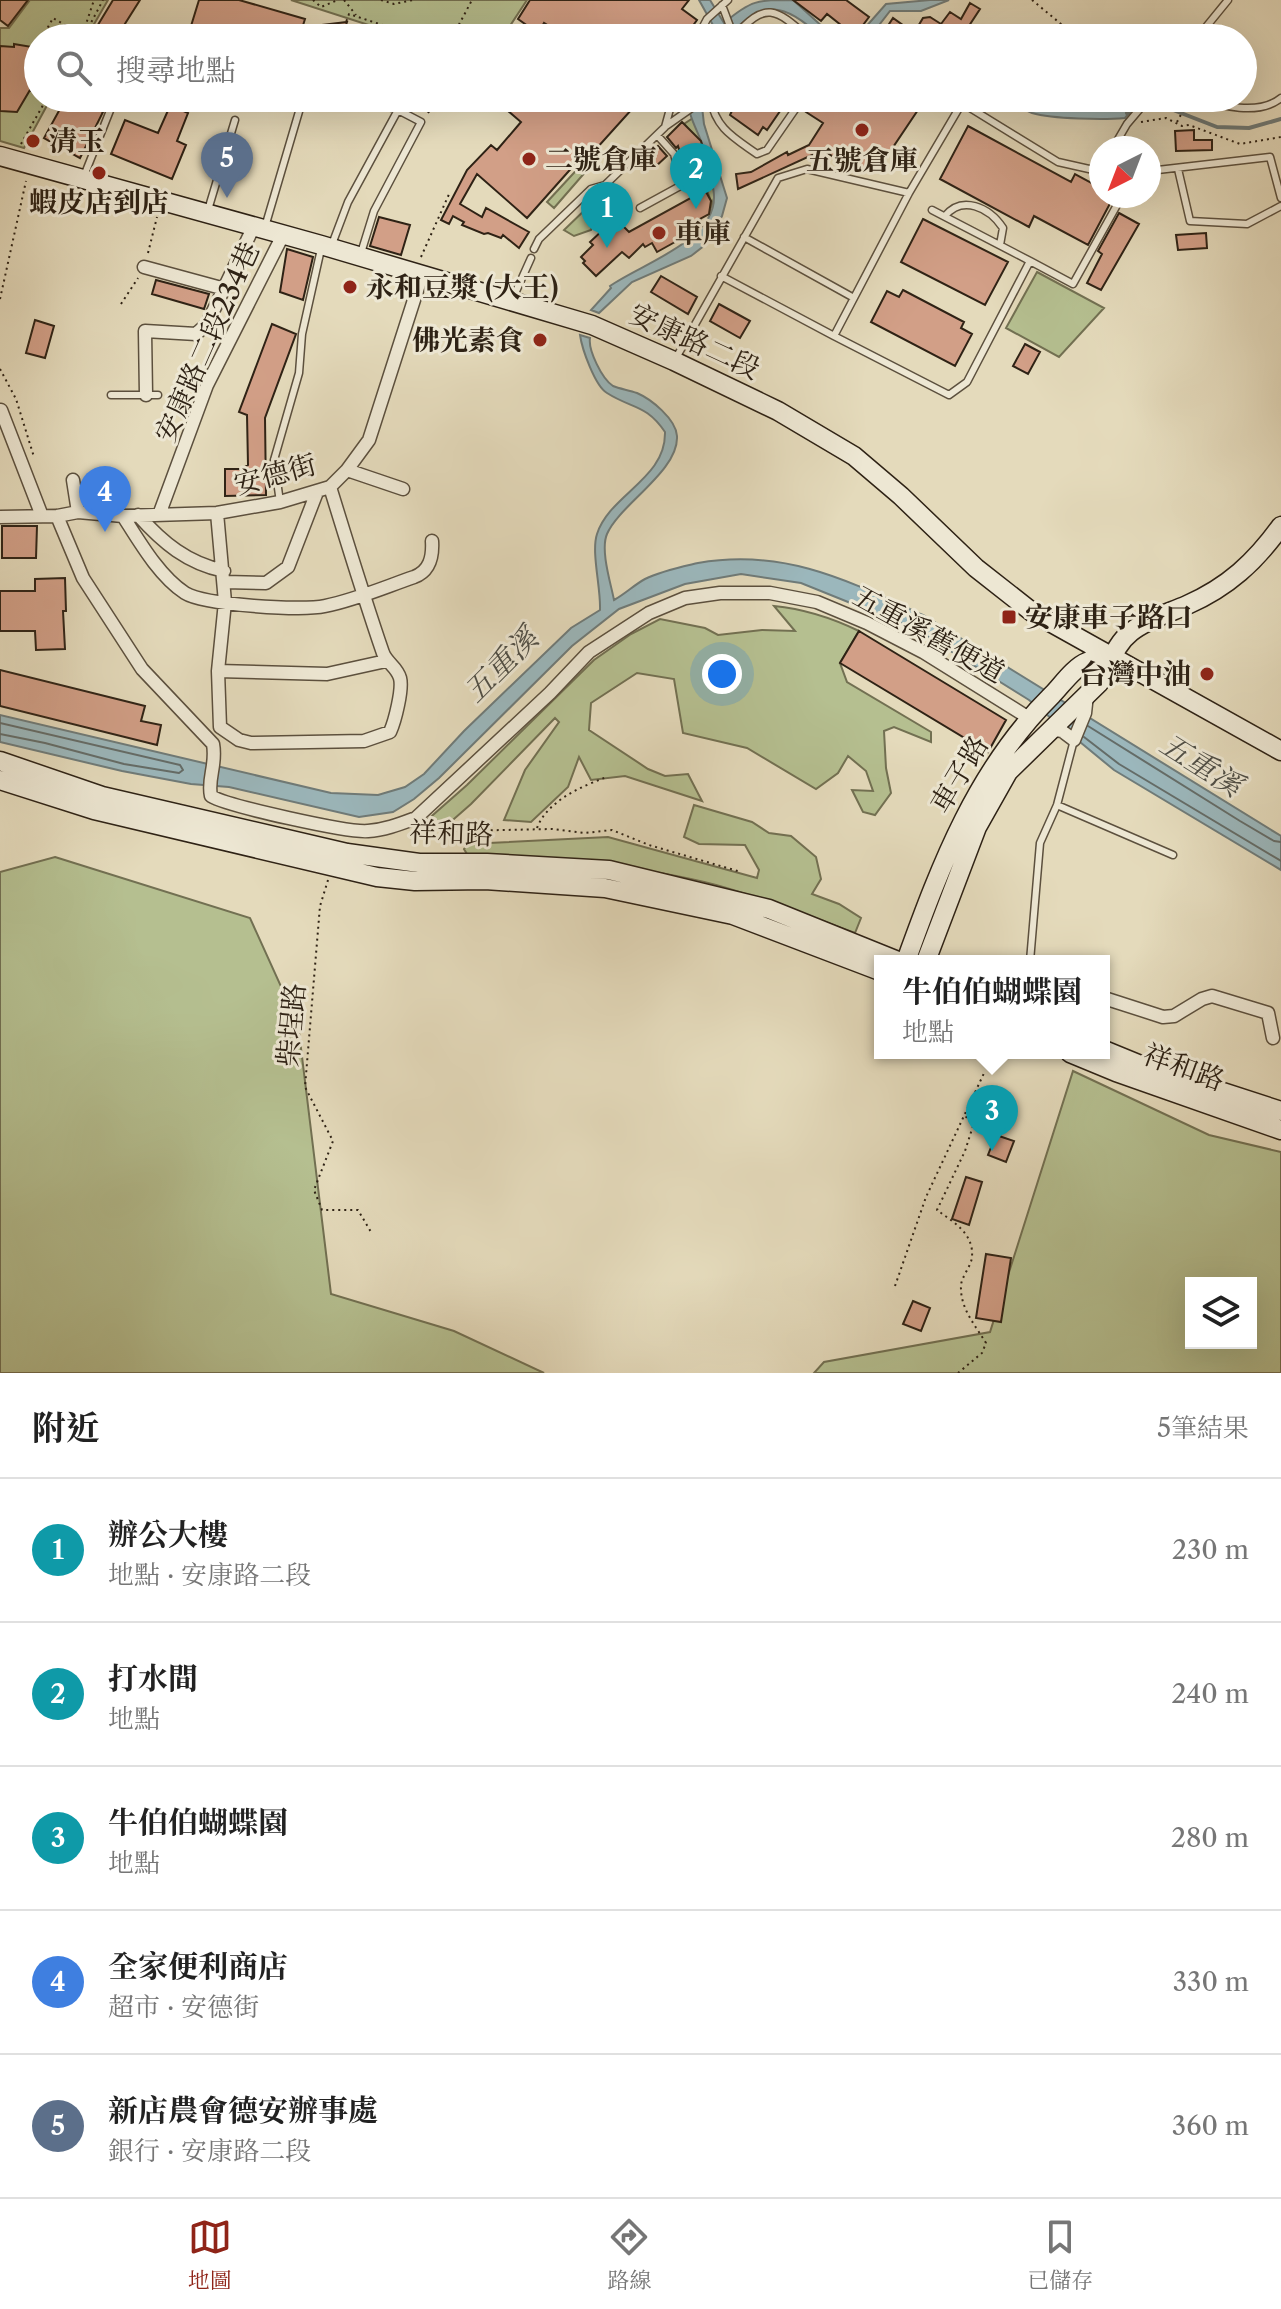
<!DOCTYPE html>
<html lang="zh-TW">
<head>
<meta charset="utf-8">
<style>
  :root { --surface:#fff; --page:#f2f2f2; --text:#222; --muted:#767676; --line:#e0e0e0; --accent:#8f2418 }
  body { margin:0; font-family:"Libre Caslon Text","Noto Serif TC",serif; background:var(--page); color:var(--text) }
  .controls { position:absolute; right:24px; bottom:24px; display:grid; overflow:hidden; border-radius:0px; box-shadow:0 8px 32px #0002 }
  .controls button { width:72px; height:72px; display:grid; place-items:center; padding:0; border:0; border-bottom:2px solid var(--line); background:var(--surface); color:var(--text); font:40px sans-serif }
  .compass { position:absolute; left:1089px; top:136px; width:72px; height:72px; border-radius:50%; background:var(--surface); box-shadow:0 8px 32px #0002; rotate:222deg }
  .you { position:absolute; left:722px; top:674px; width:28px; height:28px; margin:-20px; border:6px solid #fff; border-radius:50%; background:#1a73e8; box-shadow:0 0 0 12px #1a73e833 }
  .badge { display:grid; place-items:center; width:52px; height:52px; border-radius:50%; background:var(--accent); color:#fff; font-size:26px; font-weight:700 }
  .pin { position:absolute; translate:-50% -66px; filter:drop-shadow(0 2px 4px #0008) }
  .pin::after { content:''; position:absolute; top:42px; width:28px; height:24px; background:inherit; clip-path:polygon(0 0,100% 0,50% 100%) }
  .popup { position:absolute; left:874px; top:955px; width:236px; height:104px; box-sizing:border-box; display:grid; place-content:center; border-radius:0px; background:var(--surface); filter:drop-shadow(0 2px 6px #0005); font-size:26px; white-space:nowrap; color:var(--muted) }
  .popup b { font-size:30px; color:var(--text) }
  .popup::after { content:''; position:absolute; left:50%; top:100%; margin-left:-16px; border:16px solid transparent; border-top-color:var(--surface) }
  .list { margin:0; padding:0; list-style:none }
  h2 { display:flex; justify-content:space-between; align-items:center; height:104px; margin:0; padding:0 32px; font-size:34px }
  h2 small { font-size:26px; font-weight:400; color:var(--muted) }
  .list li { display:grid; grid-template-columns:52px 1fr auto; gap:24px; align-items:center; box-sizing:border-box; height:144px; padding:0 32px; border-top:2px solid var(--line) }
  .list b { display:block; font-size:30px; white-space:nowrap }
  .list p { margin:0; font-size:26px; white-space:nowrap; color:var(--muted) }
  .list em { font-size:26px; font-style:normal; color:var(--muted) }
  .icon { flex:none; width:44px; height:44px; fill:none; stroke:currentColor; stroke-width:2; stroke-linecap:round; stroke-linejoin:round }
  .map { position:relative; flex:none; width:1281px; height:1373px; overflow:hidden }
  .search { position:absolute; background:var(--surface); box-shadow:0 8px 32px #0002; left:24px; right:24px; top:24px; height:88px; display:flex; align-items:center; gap:20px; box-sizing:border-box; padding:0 28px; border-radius:44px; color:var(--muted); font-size:30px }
  .sheet { height:824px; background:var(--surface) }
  nav { display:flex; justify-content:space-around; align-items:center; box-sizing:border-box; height:112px; border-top:2px solid var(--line); background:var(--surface); font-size:22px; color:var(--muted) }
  nav a { display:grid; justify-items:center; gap:4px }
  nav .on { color:var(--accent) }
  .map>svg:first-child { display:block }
</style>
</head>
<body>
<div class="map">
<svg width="1281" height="1373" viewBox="0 0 1281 1373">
  <rect width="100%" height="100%" fill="#e4dabb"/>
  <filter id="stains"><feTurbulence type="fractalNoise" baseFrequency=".0025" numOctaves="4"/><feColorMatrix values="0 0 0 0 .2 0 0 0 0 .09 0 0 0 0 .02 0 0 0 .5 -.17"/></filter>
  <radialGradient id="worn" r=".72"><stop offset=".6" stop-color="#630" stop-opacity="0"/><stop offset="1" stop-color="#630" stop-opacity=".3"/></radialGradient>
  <path fill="#b5bf90" stroke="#727052" stroke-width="2" fill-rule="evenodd" d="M30 0H108L86 38H38V98H51L24 148 0 141V28H9Z
    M291 0H527L502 38H409Z
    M693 118 703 145 715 195 709 214 711 201 698 166 707 163 701 144 684 124Z
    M596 149 601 154 554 208 547 202Z
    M591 204 596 214 591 230 574 236 564 230Z
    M1037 272 1104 308 1059 357 1006 328Z
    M774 606C805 609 830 617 859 631L840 663 847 682 931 732V742L894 727 884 731 886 768 891 793 875 815 863 812 852 790 873 791 866 771 848 756 838 773 816 789 747 748 683 733 674 679 637 673 591 703 589 730 648 769 665 776 688 774 702 801 625 776 591 780 579 757 568 787 531 822 504 820 525 770 559 722 555 718 471 804 446 826 425 822 467 785 594 660 631 634 660 619 705 628 718 635 762 630 795 631Z
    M694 805 752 822 769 833 791 836 816 857 821 879 812 894 839 904 861 918 855 933C809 916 763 898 716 885 635 864 551 860 467 854L464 849 468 844 608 837 757 878 759 870 745 845 699 844 684 837Z
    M55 857 250 918 298 1024 331 1294 454 1331 544 1373H0V872Z
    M1073 1071 1209 1135 1281 1152V1373H814L824 1362 990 1332ZM1191 1283H1251V1343H1191Z"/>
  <path fill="#9bb7bc" stroke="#6f7b79" stroke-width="2" d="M699 0H710L724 23C751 0 757 0 793 0L835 38H823C780 0 765 0 725 38H711L714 27Z
    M930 0H949L921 11H890L869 38H856L886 4Z
    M689 98H701L704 124 727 198 722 216 705 245 691 256 632 282 599 313 591 310 611 288 610 286C641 264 715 241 714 197 714 185 708 164 704 150 700 133 686 115 689 98Z
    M1011 98C1022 98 1028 104 1040 106 1069 111 1105 112 1134 107L1125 118C1104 120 1053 119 1032 113 1023 110 1018 105 1011 98Z
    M580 335 590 338C588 350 602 379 613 386 620 389 629 390 637 393 651 399 676 419 677 436 679 471 619 505 607 534 600 550 611 584 614 600 625 594 634 585 645 579 661 571 681 567 698 563 784 548 847 580 923 615L1281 836V870L1114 770 1029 700 915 629 801 583 741 574 685 584 619 609 572 646 439 778 414 799 393 812 359 817 229 787 191 784 122 771 0 742V715L331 793 378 795 405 787 424 774 464 731 571 628 600 610C601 588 591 552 597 534 610 494 666 479 665 432 646 404 632 409 607 393 595 386 582 349 580 335Z"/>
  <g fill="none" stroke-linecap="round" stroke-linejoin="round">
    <path stroke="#646c68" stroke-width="2" d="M0 723 180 765 183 770 179 773 124 764 45 743 0 734
      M1088 726 1240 821 1274 841 1281 842
      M1084 737 1119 764 1281 861"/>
    <path stroke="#6f7b79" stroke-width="4" d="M1127 113 1163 106 1217 127 1249 128 1281 119"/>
  </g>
  <path fill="#d29f87" stroke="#2e2215" stroke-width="2" d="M0 0H28L8 26 0 20Z
    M113 0H140L116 38H90Z
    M199 0H239L305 19 299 38H232L191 26Z
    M530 0H689L682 9 697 20 684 38H568L544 23 539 32 535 31 518 19Z
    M793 0H846L869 17 857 33 848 26 846 29 827 14 821 21Z
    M970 3 980 9 961 38H880L893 18 914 33 923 18 930 17 941 24 950 12 961 19Z
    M347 22 342 38H311L322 25Z
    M14 44 38 48V95L30 90 17 112 0 111V46L14 47Z
    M66 98H94L90 105 103 112 80 158 44 138Z
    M152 98H186L181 110 188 113 177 141 186 145 172 179 111 154 125 120 158 133 170 106Z
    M493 98H642L596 149 592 145 527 218 477 174 460 204 482 217 486 208 529 232 519 248 503 235 501 238 488 233 484 234 462 225 464 222 453 216 449 224 441 220 467 170 491 145 497 150 521 122Z
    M738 98H789L767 130 763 127 758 135 730 115Z
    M815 98H926L879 168 870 162 864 171 843 158 841 162 823 150 738 189 736 174 751 172 787 152 788 155 809 145 823 123 806 112Z
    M682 122 701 141 707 164 685 170 678 146 676 148 667 137Z
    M968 126 1071 182 1075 174 1101 188V196H1114L1088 245 1034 216 1029 227 940 179Z
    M1194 130V140H1212V150L1176 151 1175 131Z
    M658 146 667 156 655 167 646 157Z
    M705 190 711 201 709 214 700 219 703 226 684 237 657 252 652 243 645 247 643 244 629 258 622 252 596 276 583 263 585 261 581 257 593 245 590 242 606 227 608 230 618 221 629 232Z
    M1119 213 1139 224 1101 290 1087 283 1102 254 1098 251Z
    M379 217 410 225 401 255 370 246Z
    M923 219 1008 262 985 305 901 262Z
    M1206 233 1207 248 1178 250 1176 235Z
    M287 249 313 257 303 300 280 292Z
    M661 276 697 297 688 314 651 292Z
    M156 280 209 294 204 309 152 294Z
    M903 290 964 322 961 328 972 334 955 366 871 322 887 291 899 297Z
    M719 304 750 321 740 338 710 321Z
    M35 320 54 326 45 358 26 353Z
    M272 324 296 334 265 418 266 495 225 496V469H241L248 465 247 415 239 412Z
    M1025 344 1040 352 1028 374 1013 366Z
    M2 526H37L36 558H2Z
    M65 578 66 611H63L65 649 36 650 35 631H0V591H35V579Z
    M859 631 1006 720 988 752 840 663Z
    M0 670 145 706 141 721 161 725 157 745 0 706Z
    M996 1135 1014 1141 1006 1162 988 1155Z
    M966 1177 982 1182 969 1225 952 1219Z
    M986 1254 1011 1258 1001 1322 976 1318Z
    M913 1301 930 1308 921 1331 903 1324Z"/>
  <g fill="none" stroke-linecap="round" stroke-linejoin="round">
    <defs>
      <path id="lane" d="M722 5 734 37
        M153 38H160
        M697 38 707 19 728 0
        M733 38C766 0 775 8 809 38
        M1197 38 1228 0
        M360 98 398 110 421 122 374 211 361 253
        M710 98C716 129 733 137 757 154L767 150 803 98
        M1196 98C1221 106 1259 116 1281 98
        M666 126 706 98
        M1113 148 1127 124 1149 98
        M1178 169 1190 221 1247 224 1281 206
        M1149 171 1270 157 1281 198
        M84 176 115 98
        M909 193 962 103 1058 162 1098 171 1101 167
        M640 208 682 185 674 154 657 135
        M208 210 235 120
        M932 210 1030 261
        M945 216C962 195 989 207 1003 228L1000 245
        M265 227 303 98
        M744 237 854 298
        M331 247 348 202 398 110
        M534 249 539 239 591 189 605 185 665 127 673 98
        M721 276 834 336
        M513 298 531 258
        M676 358 778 178 807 169 909 193 834 336 949 395 967 382 1030 261 1073 284 1122 196
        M111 395H158
        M280 502 274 460 299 373 302 334 321 249
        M1057 805 1173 855
        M1030 961 1040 843 1057 805 1074 740
        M989 1063 994 1053"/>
      <path id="street" d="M144 267 225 289
        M146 395 145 331 196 334 207 324 253 228
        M1 410 42 516
        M347 470 403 489
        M73 480 78 512
        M217 513 225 602 218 671 220 727 239 740 251 743 364 741 390 732C395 721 403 689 400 678 397 667 387 663 383 653 364 598 347 542 330 487
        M138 515C163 543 187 563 224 571
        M159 515 207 385 283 235
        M57 516 83 578 142 669 213 744C217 765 207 779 211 796 227 806 349 833 368 831 385 830 400 824 416 818L550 693 589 652 649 613 685 598 720 593H770L817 602 867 623 923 652 1029 718
        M123 516C139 541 159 576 185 593 204 605 302 611 325 606 355 600 385 587 414 577 430 571 433 557 432 541
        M0 517 57 516 78 512 123 516 217 513 280 502 330 487 347 470 369 440 422 275
        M225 582 266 583 288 567 317 492
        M218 671 327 674 386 661
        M1049 729 1062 731 1074 740 1085 713 1087 695
        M1104 998 1163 1017 1174 1016 1202 999 1212 996 1268 1013 1273 1038"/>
      <path id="secondary" d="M0 156 321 245 592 325 674 361 778 411 854 456 901 496 976 568 1032 612 1281 751
        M0 761 102 796 347 853 419 863H487L609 870 769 909 898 961
        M0 780 94 810 377 877 415 881 485 880 605 888 733 915 880 971
        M906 961C941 864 977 769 1052 695 1061 686 1074 667 1087 662 1093 658 1103 658 1111 657
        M926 961 977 827 1008 772 1099 683C1112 667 1111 648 1131 632 1147 619 1169 613 1187 605 1228 587 1255 562 1281 526
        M1104 1050 1204 1091
        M1070 1053 1116 1072 1281 1130
        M1195 1083 1281 1111"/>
    </defs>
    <use href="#lane" stroke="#5c503e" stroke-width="9"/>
    <use href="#street" stroke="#5c503e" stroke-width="15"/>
    <use href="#secondary" stroke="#2e2215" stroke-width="21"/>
    <path stroke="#2e2215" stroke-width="2" stroke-dasharray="2 4" stroke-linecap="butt" d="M313 0 321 7 338 0
      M344 0 356 15
      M381 0 394 4 413 0
      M1032 0 1078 38
      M83 33 94 0
      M42 38 53 18 84 36
      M83 38 103 0
      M340 38 349 14 422 38
      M441 38 454 34 472 0
      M428 113 438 98
      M1141 122 1166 118 1182 126 1189 125 1240 144 1281 137
      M1177 122 1187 103
      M21 144 47 98
      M148 253 157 217
      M421 257 450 192
      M0 299 26 181
      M121 304 138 278
      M0 369 16 399 34 457
      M425 827 455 831 552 829 585 833 612 830 649 845 741 872
      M537 828C547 801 582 786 607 777
      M328 880 320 906 305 1087 333 1141 314 1190 322 1210H358L371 1232
      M895 1286 926 1197 985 1071
      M958 1373 982 1353 986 1343C975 1325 960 1308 961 1286 961 1277 971 1267 972 1257 974 1233 953 1222 937 1210L965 1151 973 1126 964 1114"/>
    <use href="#lane" stroke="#ede7d3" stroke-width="6"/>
    <use href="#street" stroke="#ede7d3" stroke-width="12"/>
    <use href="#secondary" stroke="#ede7d3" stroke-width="18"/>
  </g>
  <g fill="#8f2418" stroke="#ede7d3" stroke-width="3">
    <circle cx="862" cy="130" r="8"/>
    <circle cx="33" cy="141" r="8"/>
    <circle cx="529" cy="159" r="8"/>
    <circle cx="99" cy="173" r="8"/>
    <circle cx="659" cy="233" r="8"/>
    <circle cx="350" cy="287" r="8"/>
    <circle cx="540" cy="340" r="8"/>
    <rect x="1001" y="609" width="16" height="16" rx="4"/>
    <circle cx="1207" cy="674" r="8"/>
  </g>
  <g text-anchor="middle" stroke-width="6" stroke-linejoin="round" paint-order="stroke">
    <g font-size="28" font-weight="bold" fill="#2e2215" stroke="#ede7d3" text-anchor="start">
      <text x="49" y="151">清玉</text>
      <text x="545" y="169">二號倉庫</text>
      <text x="862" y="170" text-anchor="middle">五號倉庫</text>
      <text x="99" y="212" text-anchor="middle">蝦皮店到店</text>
      <text x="675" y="243">車庫</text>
      <text x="366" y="297">永和豆漿 (大王)</text>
      <text x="524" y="350" text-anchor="end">佛光素食</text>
      <text x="1025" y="627">安康車子路口</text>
      <text x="1191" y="684" text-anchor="end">台灣中油</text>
    </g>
    <g font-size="28" fill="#2e2215" stroke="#ede7d3">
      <text transform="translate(695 341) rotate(25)" y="10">安康路二段</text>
      <text transform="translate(207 342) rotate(-66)" y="10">安康路二段234巷</text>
      <text transform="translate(275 474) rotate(-15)" y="10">安德街</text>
      <text transform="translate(929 634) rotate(29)" y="10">五重溪舊便道</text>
      <text transform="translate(959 774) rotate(-59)" y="10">車子路</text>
      <text transform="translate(451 833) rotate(2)" y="10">祥和路</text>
      <text transform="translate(291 1025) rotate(-85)" y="10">柴埕路</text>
      <text transform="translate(1184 1067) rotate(20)" y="10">祥和路</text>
    </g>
    <g font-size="30" font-style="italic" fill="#4f4f47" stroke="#ede7d3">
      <text transform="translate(501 665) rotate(-45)" y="10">五重溪</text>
      <text transform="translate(1201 765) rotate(32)" y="10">五重溪</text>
    </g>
  </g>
  <rect width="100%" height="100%" filter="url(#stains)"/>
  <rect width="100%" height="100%" fill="url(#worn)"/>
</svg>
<div class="controls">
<button><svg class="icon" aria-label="layers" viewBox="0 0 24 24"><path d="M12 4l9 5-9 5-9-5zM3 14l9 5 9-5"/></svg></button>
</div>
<svg class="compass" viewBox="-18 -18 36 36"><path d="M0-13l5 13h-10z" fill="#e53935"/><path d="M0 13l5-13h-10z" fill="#767676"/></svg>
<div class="you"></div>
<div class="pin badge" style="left:607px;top:248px;background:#0f9aa8">1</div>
<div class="pin badge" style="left:696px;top:209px;background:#0f9aa8">2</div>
<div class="pin badge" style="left:992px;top:1151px;background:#0f9aa8">3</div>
<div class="popup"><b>牛伯伯蝴蝶園</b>地點</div>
<div class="pin badge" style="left:105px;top:532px;background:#3f7fe0">4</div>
<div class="pin badge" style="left:227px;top:198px;background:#5c6f8a">5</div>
<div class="search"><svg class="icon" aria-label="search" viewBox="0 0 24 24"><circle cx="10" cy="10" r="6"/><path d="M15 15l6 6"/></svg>搜尋地點</div>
</div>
<section class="sheet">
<h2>附近<small>5筆結果</small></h2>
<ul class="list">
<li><span class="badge" style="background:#0f9aa8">1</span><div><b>辦公大樓</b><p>地點 · 安康路二段</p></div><em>230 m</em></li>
<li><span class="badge" style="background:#0f9aa8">2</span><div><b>打水間</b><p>地點</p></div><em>240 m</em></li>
<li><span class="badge" style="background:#0f9aa8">3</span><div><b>牛伯伯蝴蝶園</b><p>地點</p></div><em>280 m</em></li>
<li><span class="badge" style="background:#3f7fe0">4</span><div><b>全家便利商店</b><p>超市 · 安德街</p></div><em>330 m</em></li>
<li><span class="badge" style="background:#5c6f8a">5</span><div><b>新店農會德安辦事處</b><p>銀行 · 安康路二段</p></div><em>360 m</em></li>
</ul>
</section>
<nav>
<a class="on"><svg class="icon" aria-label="map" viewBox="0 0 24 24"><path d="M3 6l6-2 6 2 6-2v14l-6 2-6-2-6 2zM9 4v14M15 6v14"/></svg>地圖</a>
<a><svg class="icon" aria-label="directions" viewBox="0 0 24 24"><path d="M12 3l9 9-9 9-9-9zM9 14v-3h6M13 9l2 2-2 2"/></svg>路線</a>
<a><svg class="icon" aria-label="saved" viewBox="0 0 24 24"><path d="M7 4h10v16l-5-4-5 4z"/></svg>已儲存</a>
</nav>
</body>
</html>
